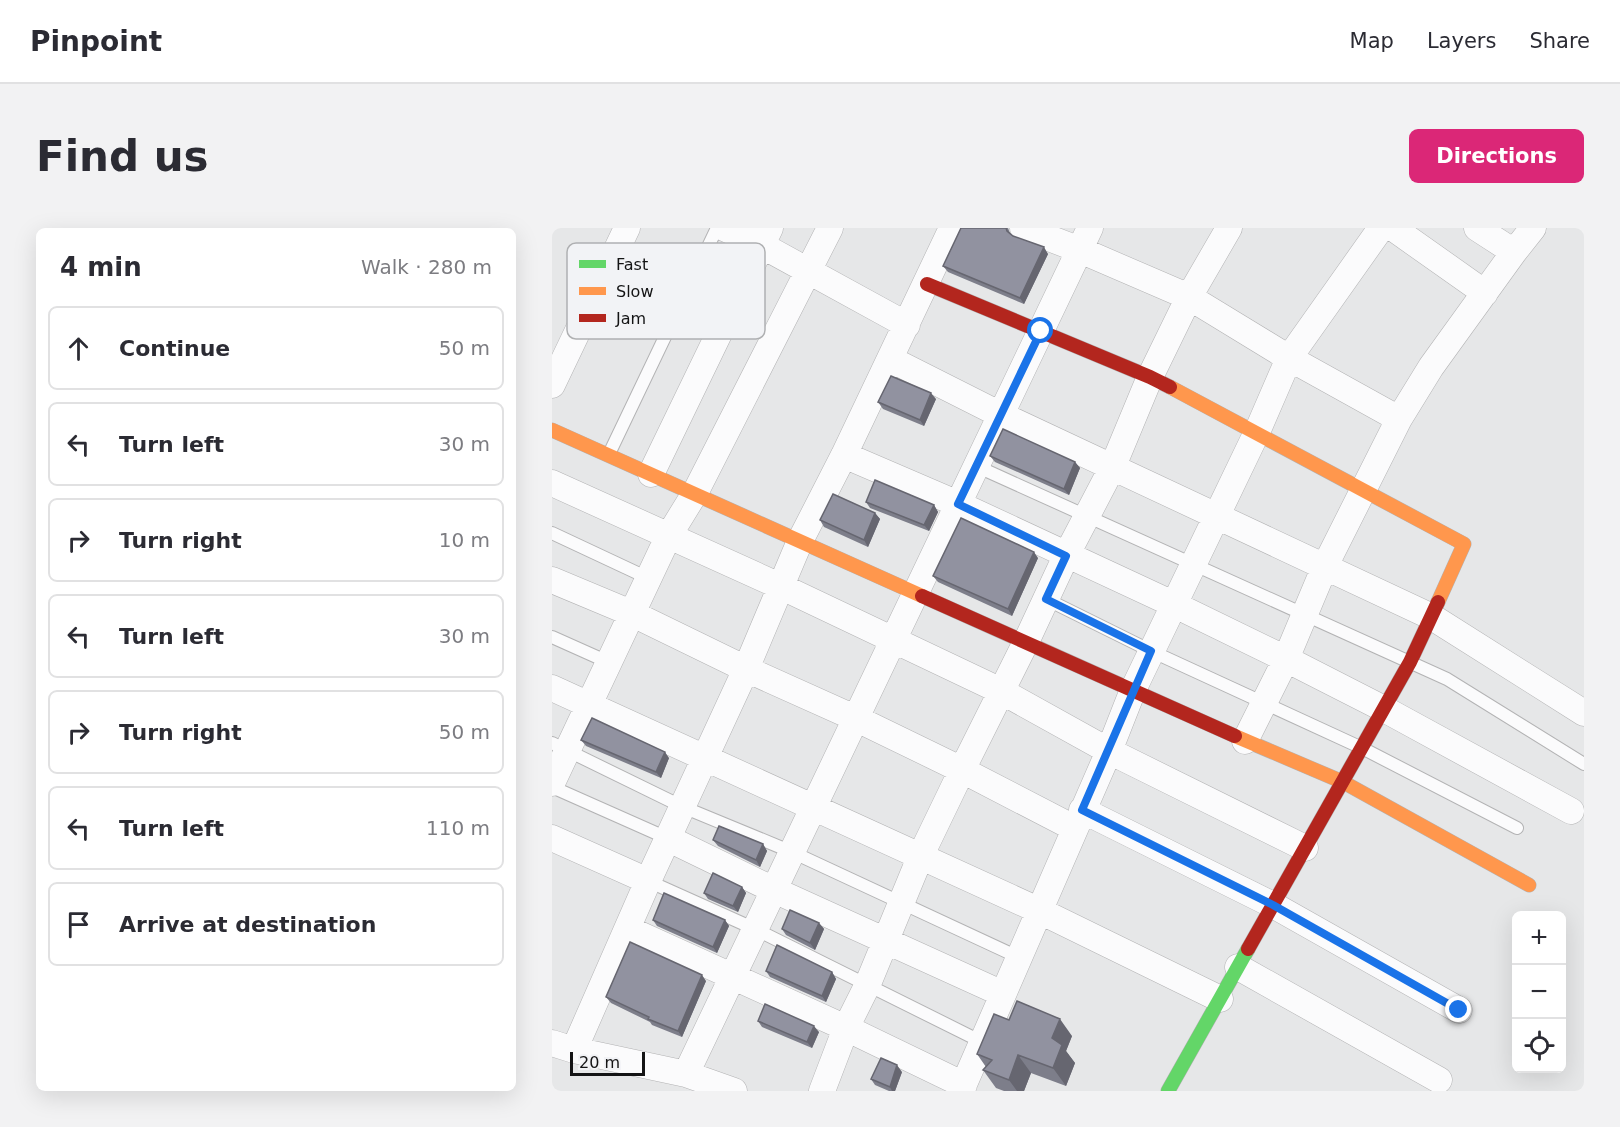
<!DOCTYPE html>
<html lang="en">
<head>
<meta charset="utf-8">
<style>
  :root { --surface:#fff; --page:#f2f2f3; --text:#2b2b33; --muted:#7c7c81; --line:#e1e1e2; --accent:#db2777 }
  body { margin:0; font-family:"DejaVu Sans",sans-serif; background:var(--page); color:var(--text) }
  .controls { position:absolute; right:18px; bottom:18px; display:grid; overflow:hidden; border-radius:9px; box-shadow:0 6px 24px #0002 }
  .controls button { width:54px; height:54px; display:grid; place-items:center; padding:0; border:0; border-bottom:2px solid var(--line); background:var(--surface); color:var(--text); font:30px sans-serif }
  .scale { position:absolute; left:18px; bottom:15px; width:75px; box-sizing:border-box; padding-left:6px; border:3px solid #141415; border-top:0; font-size:16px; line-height:21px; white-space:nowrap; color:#141415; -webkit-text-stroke:4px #f2f3f6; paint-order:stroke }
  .stop { position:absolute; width:18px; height:18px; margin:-14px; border:4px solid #1a73e8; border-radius:50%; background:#fff }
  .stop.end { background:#1a73e8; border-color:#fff; box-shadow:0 2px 6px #0008 }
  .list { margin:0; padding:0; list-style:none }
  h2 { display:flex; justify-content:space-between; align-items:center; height:78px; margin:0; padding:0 24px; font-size:26px }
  h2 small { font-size:20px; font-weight:400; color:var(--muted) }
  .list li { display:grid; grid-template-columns:39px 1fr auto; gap:18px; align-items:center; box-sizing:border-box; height:84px; margin:0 12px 12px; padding:0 12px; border:2px solid var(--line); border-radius:9px }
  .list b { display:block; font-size:22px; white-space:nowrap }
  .list em { font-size:20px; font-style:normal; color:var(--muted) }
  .icon { flex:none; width:33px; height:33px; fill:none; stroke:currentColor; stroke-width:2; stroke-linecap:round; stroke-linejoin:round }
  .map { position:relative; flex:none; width:1032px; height:863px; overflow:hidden; border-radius:9px }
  header { display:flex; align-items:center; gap:36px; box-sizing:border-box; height:84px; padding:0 30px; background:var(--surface); border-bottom:2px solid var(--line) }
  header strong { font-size:28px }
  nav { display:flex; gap:33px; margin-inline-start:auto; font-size:21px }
  .intro { display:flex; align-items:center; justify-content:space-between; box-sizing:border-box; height:144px; padding:0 36px }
  h1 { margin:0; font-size:42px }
  .button { padding:15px 27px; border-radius:9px; background:var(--accent); color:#fff; font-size:21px; font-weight:700 }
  main { display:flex; gap:36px; padding:0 36px }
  aside { flex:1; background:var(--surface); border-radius:9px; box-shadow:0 6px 24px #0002 }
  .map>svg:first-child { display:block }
</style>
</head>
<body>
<header>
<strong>Pinpoint</strong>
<nav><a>Map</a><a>Layers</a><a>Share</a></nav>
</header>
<div class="intro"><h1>Find us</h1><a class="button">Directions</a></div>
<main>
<aside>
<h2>4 min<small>Walk · 280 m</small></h2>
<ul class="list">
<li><svg class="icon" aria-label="ahead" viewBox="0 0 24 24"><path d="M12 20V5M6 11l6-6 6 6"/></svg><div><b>Continue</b></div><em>50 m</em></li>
<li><svg class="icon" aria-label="left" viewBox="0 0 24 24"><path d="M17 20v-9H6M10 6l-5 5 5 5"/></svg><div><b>Turn left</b></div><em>30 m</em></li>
<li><svg class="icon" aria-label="right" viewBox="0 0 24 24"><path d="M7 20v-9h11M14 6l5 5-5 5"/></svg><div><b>Turn right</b></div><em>10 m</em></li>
<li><svg class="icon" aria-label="left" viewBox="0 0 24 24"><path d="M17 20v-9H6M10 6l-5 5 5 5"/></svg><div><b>Turn left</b></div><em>30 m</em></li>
<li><svg class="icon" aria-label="right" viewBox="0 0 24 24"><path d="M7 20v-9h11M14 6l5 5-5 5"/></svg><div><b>Turn right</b></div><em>50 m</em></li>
<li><svg class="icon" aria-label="left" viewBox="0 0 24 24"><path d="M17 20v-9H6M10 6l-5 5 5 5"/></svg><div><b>Turn left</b></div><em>110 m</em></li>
<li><svg class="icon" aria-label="arrive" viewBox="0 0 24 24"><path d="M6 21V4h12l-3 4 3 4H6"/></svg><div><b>Arrive at destination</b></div></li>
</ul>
</aside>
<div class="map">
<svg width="1032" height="863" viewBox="0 0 1032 863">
  <rect width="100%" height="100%" fill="#e6e7e8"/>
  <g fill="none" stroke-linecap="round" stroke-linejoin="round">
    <defs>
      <path id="lane" d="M57 226 165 0
        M424 238 895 451 1032 536
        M0 305 96 350
        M494 371 599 423 810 520 965 600
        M0 409 56 434
        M0 515 131 579 240 624 466 729
        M0 559 115 610
        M96 653 203 701 430 814"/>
      <path id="street" d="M172 0 209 17 355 97
        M471 0 528 22 637 69 737 130 847 191
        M841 0 933 65
        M925 0 962 24
        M338 131 449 187 880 389 1032 485
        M0 157 75 0
        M292 227 406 276 621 376 734 431 832 481 1019 583
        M99 246 218 0
        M0 255 230 359 449 463 557 523 753 620
        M0 352 79 385 194 441 303 490 410 542 522 600
        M0 460 486 682 668 771
        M693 513 734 431 773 338 847 191 879 139 962 24 981 0
        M0 555 116 309 143 265 278 0
        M530 582 721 677 907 782
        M0 610 96 653
        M115 610 222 662 451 766
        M76 701 294 800 412 857
        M686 739 887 852
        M0 815 22 822 134 846 182 863
        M22 822 96 653 194 441 248 313 292 227 400 0
        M134 846 538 0
        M270 863 294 800 315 758 369 627 410 542 474 414 514 328 561 238 598 149 637 69 677 0
        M409 863 557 523 581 462 705 204 737 130 829 0"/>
      <path id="fast" d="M616 863 696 721"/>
      <path id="slow" d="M618 159 912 316 886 374
        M0 202 370 368
        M683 508 791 554 977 657"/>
      <path id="jam" d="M375 56 598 149 618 159
        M370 368 683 508
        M696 721 858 434 886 374"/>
    </defs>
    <use href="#lane" stroke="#b3b3b4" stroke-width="14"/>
    <use href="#street" stroke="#b3b3b4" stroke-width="27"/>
    <use href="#fast" stroke="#b3b3b4" stroke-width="15"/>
    <use href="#slow" stroke="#b3b3b4" stroke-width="15"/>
    <use href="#jam" stroke="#b3b3b4" stroke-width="15"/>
    <use href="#lane" stroke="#fbfbfc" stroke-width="12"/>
    <use href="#street" stroke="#fbfbfc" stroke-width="26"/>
    <use href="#fast" stroke="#63d668" stroke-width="14"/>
    <use href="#slow" stroke="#ff974d" stroke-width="14"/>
    <use href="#jam" stroke="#b3261e" stroke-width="14"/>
  </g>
  <path fill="#7d7e8a" d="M409 0H456L458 5 461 8 496 26 472 76 396 44 391 38Z
    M384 171 372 198 331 181 326 174Z
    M438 228 523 234 528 240 517 267 443 234Z
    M314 274 382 277 386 284 377 303 318 280Z
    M323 285 328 291 316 319 272 299 268 292Z
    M486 330 460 388 386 354 381 348Z
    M29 512 117 530 109 550 34 518Z
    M161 612 211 616 215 623 208 639 166 618Z
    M190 659 194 665 186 684 156 671 152 665Z
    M101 692H173L177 698 165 725 105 698Z
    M267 695 272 701 263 722 234 707 230 701Z
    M214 743 280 744 284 751 274 774 218 749Z
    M154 753 130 809 100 797 98 794 59 775 54 769Z
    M457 792 520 808 514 823 523 835 514 858 479 845 472 863H452L444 860 431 842 434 839 425 826Z
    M206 793 267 804 260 820 210 799Z
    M350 844 343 863H337L323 857 319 851Z"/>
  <path fill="#666670" d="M492 19 496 26 472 76 468 70Z
    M379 165 384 171 372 198 368 192Z
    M523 234 528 240 517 267 512 261Z
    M382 277 386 284 377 303 372 297Z
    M323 285 328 291 316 319 312 312Z
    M482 324 486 330 460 388 456 381Z
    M113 524 117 530 109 550 104 544Z
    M211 616 215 623 208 639 204 632Z
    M190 659 194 665 186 684 181 678Z
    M173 692 177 698 165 725 161 719Z
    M267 695 272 701 263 722 258 715Z
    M280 744 284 751 274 774 270 768Z
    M150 747 154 753 130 809 126 803Z
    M508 791 520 808 514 823 523 835 514 858 501 840 500 810Z
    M262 798 267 804 260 820 255 814Z
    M466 827 479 845 472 863H465L457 852Z
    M345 837 350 844 343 863H340L338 859Z"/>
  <path fill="#9192a0" stroke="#666670" stroke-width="1.5" d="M409 0H454L455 3 461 8 492 19 468 70 391 38Z
    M339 148 379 165 368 192 326 174Z
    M451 201 523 234 512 261 438 228Z
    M323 252 382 277 372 297 314 274Z
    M281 266 323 285 312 312 268 292Z
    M409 290 482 324 456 381 381 348Z
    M40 490 113 524 104 544 29 512Z
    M167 598 211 616 204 632 161 612Z
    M161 645 190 659 181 678 152 665Z
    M112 665 173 692 161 719 101 692Z
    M238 682 267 695 258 715 230 701Z
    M78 714 150 747 126 803 96 791 97 789 54 769Z
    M225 717 280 744 270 768 214 743Z
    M465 773 508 791 500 810 510 817 501 840 466 827 457 852 431 842 440 832 425 826 442 786 457 792Z
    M213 776 262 798 255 814 206 793Z
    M329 830 345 837 338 859 319 851Z"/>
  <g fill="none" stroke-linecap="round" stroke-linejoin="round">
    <path stroke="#1a73e8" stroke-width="8" d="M489 103 406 276 514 328 494 371 599 423 530 582 721 677 907 782"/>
  </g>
  <rect x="15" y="15" width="198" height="96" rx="9" fill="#f2f3f6" stroke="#afb0b2" stroke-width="1.5"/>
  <rect x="27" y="32" width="27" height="8" fill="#63d668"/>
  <rect x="27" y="59" width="27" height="8" fill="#ff974d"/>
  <rect x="27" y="86" width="27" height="8" fill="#b3261e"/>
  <g font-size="16" fill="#141415">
    <text x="64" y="42">Fast</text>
    <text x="64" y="69">Slow</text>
    <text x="64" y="96">Jam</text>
  </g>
</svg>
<div class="controls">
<button>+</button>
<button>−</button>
<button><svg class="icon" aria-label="locate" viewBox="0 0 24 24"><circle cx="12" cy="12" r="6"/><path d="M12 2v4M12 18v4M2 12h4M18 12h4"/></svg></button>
</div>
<div class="scale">20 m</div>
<div class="stop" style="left:489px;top:103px"></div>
<div class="stop end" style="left:907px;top:782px"></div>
</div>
</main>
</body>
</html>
